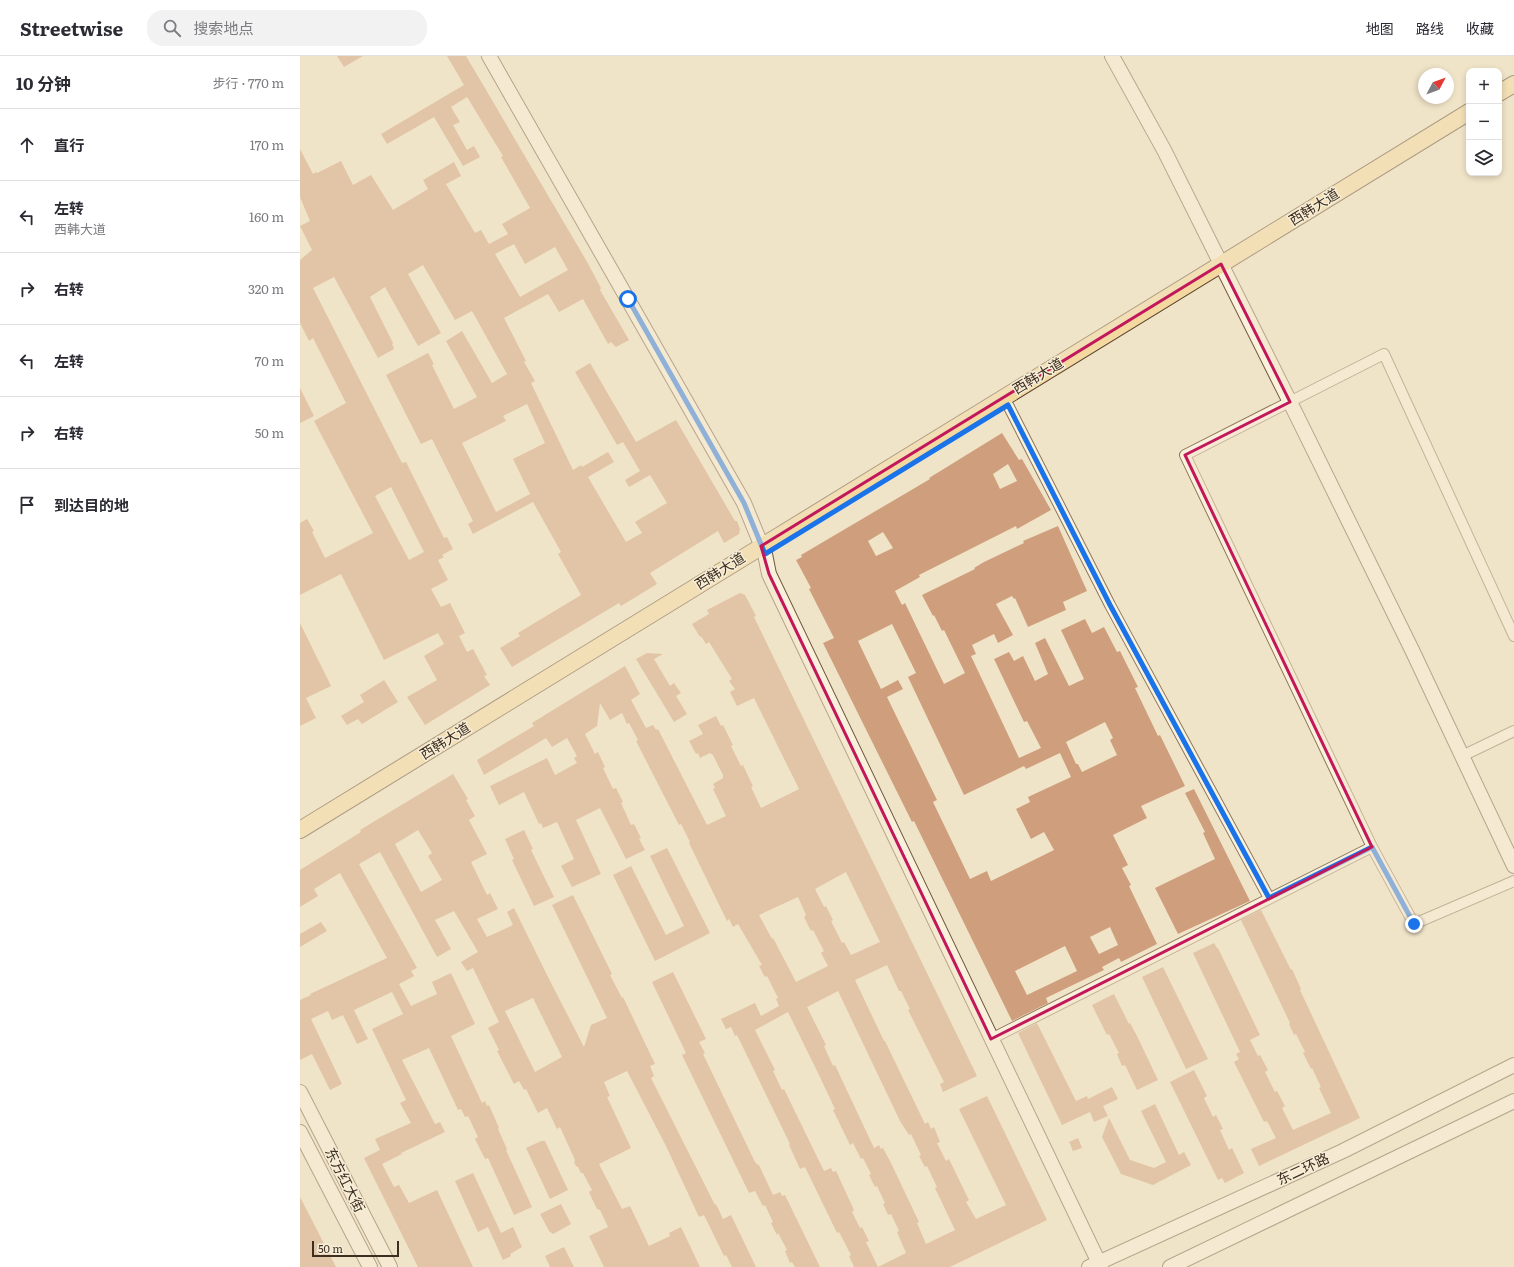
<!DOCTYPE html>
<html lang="zh">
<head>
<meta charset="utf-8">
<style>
  :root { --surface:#fff; --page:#f2f2f3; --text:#2b2b33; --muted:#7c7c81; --line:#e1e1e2 }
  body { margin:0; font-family:Literata,"Noto Sans SC",serif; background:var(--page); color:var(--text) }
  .controls { position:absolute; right:12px; top:12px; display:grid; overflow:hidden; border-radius:8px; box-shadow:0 2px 6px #0003 }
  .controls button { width:36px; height:36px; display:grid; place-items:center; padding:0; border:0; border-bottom:1px solid var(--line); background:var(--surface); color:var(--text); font:20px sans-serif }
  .compass { position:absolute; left:1118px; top:12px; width:36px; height:36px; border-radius:50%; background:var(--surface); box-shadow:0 2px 6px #0003; rotate:49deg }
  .scale { position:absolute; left:12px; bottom:10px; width:87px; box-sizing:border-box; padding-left:4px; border:2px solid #3d2e20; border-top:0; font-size:11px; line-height:14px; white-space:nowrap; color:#3d2e20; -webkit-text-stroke:3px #f7eed8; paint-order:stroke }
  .stop { position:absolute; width:12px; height:12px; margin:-9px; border:3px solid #1a73e8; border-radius:50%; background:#fff }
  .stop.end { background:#1a73e8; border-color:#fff; box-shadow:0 1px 4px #0008 }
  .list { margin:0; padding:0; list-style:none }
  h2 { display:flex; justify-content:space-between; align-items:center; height:52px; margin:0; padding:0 16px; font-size:17px }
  h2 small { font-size:13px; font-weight:400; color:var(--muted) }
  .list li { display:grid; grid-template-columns:26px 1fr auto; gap:12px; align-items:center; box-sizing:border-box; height:72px; padding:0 16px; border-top:1px solid var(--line) }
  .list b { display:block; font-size:15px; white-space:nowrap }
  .list p { margin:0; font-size:13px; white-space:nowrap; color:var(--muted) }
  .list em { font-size:13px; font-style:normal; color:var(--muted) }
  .icon { flex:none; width:22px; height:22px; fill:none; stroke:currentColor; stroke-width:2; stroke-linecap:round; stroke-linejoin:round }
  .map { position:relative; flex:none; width:1214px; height:1211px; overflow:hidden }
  header { display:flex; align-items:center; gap:24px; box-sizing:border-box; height:56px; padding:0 20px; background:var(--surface); border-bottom:1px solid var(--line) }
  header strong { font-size:19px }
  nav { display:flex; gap:22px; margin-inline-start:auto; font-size:14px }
  .search { width:280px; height:36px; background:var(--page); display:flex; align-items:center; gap:10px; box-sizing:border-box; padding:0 14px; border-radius:16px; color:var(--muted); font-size:15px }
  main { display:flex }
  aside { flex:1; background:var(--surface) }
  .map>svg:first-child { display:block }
</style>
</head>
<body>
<header>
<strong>Streetwise</strong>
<div class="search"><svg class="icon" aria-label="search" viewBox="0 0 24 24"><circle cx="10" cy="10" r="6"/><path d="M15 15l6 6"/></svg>搜索地点</div>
<nav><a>地图</a><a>路线</a><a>收藏</a></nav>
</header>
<main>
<aside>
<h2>10 分钟<small>步行 · 770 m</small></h2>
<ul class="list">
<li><svg class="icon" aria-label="ahead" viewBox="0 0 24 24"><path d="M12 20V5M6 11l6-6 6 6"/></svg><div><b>直行</b></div><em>170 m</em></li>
<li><svg class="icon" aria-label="left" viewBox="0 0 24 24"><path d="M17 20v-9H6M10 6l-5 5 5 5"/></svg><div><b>左转</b><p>西韩大道</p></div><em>160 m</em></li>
<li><svg class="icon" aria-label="right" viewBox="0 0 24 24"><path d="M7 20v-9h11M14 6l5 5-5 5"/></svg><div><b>右转</b></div><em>320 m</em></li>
<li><svg class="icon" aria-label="left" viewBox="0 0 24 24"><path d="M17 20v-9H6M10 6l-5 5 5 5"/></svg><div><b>左转</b></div><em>70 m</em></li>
<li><svg class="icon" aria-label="right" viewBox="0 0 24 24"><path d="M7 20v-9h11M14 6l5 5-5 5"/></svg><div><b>右转</b></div><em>50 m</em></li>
<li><svg class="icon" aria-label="arrive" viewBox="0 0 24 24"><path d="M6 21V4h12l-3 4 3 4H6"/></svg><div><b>到达目的地</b></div></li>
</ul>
</aside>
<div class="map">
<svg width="1214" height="1211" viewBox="0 0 1214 1211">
  <rect width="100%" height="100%" fill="#f0e4c8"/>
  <path fill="#cf9f7d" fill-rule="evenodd" d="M37 0H63L44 11Z
    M147 0H166L286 204 301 232 300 234 329 284 316 291 311 286 308 288 283 243 259 256 248 238 204 262 226 305 224 306 235 325 231 327 273 414 281 409 282 411 308 396 314 406 288 421 326 486 342 477 335 466 367 447 350 419 329 431 325 424 340 415 323 386 317 389 275 316 290 307 336 386 376 364 435 465H437L440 473 439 478 424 487 418 475 350 517 357 528 321 550 319 547 212 611 200 592 220 580 218 577 281 539 258 498 261 496 233 446 173 478 168 468 173 465 132 383 121 388 86 319 128 297 134 308 132 309 154 353 177 341 146 285 162 275 192 327 207 318 172 255 155 264 123 209 108 218 141 277 118 290 85 231 70 241 93 287 92 288 94 293 78 302 34 221 13 232 102 407 106 406 144 482 147 481 153 493 142 499 144 501 138 504 148 524 131 533 141 551 150 547 165 577 159 580 167 596 173 593 187 619 184 620 190 629 125 669 107 641 137 624 124 600 144 588 138 577 84 604 41 518 0 539V467L7 463 14 475 12 476 25 502 73 477 14 365 46 347 16 288 13 282 9 285 0 267V204L12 194 0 170 10 165 0 141V93L13 118 16 116 17 117 41 105 53 129 71 119 93 154 128 133 123 124 154 106 161 120 146 128 175 177 181 174 189 188 208 178 202 168 230 152 201 101 203 100 167 41 151 51 160 66 153 69 167 94 174 90 180 101 163 110 134 61 87 88 81 78 164 29ZM214 188 225 208 255 191 268 214 220 241 195 198ZM227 348 245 387 213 403 230 438 196 456 162 387 206 365 203 360ZM91 431 124 496 109 504 75 440Z
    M0 332 14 360 0 367Z
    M702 377 719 404 722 403 751 454 717 473 716 470 619 519 620 521 595 535 602 549 605 547 644 628 665 617 644 574 642 575 634 559 633 560 622 539 675 513 674 512 684 506 724 487 723 485 758 470 787 535 763 546 766 554 728 571 715 542 714 543 712 540 696 548 713 579 698 587 694 578 672 589 676 598 671 600 688 636 719 702 741 692 727 665 724 666 694 603 709 596 714 605 723 600 735 625 748 618 735 587 745 582 769 630 784 623 761 574 785 563 792 577 804 571 817 596 820 595 838 631 835 632 858 680 860 679 885 730 841 750 847 762 813 779 828 809 822 812 831 829 829 830 857 888 821 906 819 902 802 911 804 914 746 942 748 947 712 965 614 765 612 766 523 587 534 582 509 533 511 532 496 504 502 501 501 499 630 423 629 422ZM708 408 717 425 700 433 693 418ZM583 476 593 492 576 500 568 485ZM592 568 616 617 608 621 664 739 724 710 726 713 760 697 771 721 728 741 730 746 716 753 731 783 744 776 754 794 691 825 687 815 670 823 633 746 637 744 587 641 603 633 598 624 581 633 558 585ZM805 666 813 682 810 684 817 699 782 716 778 708H776L766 686ZM810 871 818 889 799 898 790 881ZM765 890 777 915 727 939 715 915Z
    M440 537 445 539 456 560 454 561 677 1020 643 1036 640 1028 644 1026 608 954 610 953 601 935H599L587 909 555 924 584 985H585L625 1068 628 1066 631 1073 634 1071 640 1086 637 1087 646 1105 649 1103 665 1136 669 1144 666 1146 676 1163 706 1149 659 1053 687 1040 747 1164 650 1211H554L549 1200 551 1199 539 1176 537 1177 505 1111 500 1113 489 1089 490 1088 437 979 435 980 431 971 426 973 421 963 455 947 461 960 479 950 476 943 478 942 467 920 465 921 459 910 462 909 438 868 433 871 429 863 427 865 389 787 390 786 381 768 379 769 336 685 338 684 329 667 327 668 322 657 310 664 300 647 297 670 285 678 295 698 298 696 305 711 303 712 313 733 316 732 323 746 321 747 331 769 334 768 341 782 339 783 345 794 326 803 300 752 276 764 301 818 272 831 261 810 274 803 257 766 243 772 241 767 239 768 224 736 199 749 190 730 247 702 255 719 277 707 274 702 277 700 267 682 252 691 246 682 184 719 177 704 234 670 232 667 253 654 325 610 340 638 331 644 346 672 353 669 356 674 358 673 407 769 426 760 413 733 415 732 413 728 423 722V719L413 699 410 697 400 702 398 697 396 698 389 685 403 678 398 669 416 660 421 670 423 669 433 689 431 690 441 710 443 709 451 726 453 730 451 731 461 752 499 733 454 642 437 650 430 636 435 633 429 625 432 623 409 586 406 588 401 580 400 581 392 568 409 558 407 554ZM546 816 580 886 551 899 544 886 542 887 531 865 533 864 526 850 524 851 515 833ZM498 841 506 859 504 861 511 875 513 874 524 895 521 897 528 910 496 926 473 882 472 883 459 859ZM538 935 600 1065 609 1079 611 1078 621 1099 619 1100 625 1111 627 1110 637 1131 635 1132 655 1174 626 1188 617 1167 619 1166 591 1107 583 1092 581 1093 579 1089 574 1092 535 1009 533 1010 524 990 526 989 507 951ZM488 956 518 1017 535 1053 533 1054 550 1089 553 1087 561 1103 563 1102 571 1118 569 1119 575 1131 577 1130 585 1147 583 1148 588 1159 591 1158 599 1175 597 1176 606 1197 578 1211 566 1186 569 1185 562 1171 560 1172 552 1156 554 1154 536 1115 533 1116 531 1112 524 1115 484 1033 482 1034 473 1015 475 1014 455 974Z
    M0 567 31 630 6 642 16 662 0 670Z
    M347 597 363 598 354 603 370 630 374 627 381 637 376 640 387 658 374 666 336 603Z
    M84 624 98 646 62 668 58 663 47 669 41 660 64 646 60 639Z
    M153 718 168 743 166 744 175 760 169 764 187 798 171 806 187 839 190 837 198 853 177 863 187 881 213 869 207 856 214 852 248 921 284 991 291 969 307 962 252 849 273 839 312 918 310 919 322 942 323 941 355 1008 350 1010 354 1020 351 1022 415 1149 416 1148 423 1163 431 1159 456 1211H432L426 1199 424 1200 404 1159 399 1161 366 1090 327 1015 304 1026 310 1040 307 1041 331 1092 299 1108 322 1153 330 1150 349 1190 370 1180 369 1177 381 1171 400 1211H304L289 1180 308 1171 300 1154 297 1153 294 1147 289 1136 292 1134 283 1117H281L278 1111 276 1110 274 1106 275 1104 260 1071 257 1073 247 1052 238 1057 226 1033 224 1034 219 1025 214 1028 197 995 199 994 188 972 199 966 173 912 167 915 161 906 178 896 154 855 135 864 151 893 137 901 80 796 59 808 117 912 111 915 114 920 99 928 111 950 137 938 132 926 151 917 175 968 151 980 182 1047 185 1045 187 1050 189 1049 199 1072 198 1073 207 1093 206 1094 232 1151 214 1159 188 1102 185 1103 175 1083 178 1081 168 1060 165 1061 161 1053 158 1054 129 992 102 1004 135 1068 140 1066 145 1076 101 1097 102 1098 82 1108 94 1131 99 1129 109 1147 137 1134 173 1211H118L64 1102 80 1094 75 1083 111 1067 100 1047 106 1044 72 973 103 958 92 936 54 954 68 983 57 988 43 959 32 964 28 955 11 963 42 1028 30 1034 12 998 0 1004V944L11 939 10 938 87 902 40 817 14 833 18 840 0 851V814L61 776 60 774ZM118 774 132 797 128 800 142 824 121 836 95 788ZM233 942 262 1001 235 1016 205 955Z
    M894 733 950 845 878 878 855 832 915 803 903 777 905 776 885 737Z
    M224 774 233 793 231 794 254 841 234 850 212 804 214 803 205 783Z
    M367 792 410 877 355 905 313 819 331 810 366 879 384 870 350 800Z
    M961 854 991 914 992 913 1001 933 1000 934 1060 1062 959 1110 951 1093 976 1082 967 1065 964 1066 934 1006 939 1003 936 998 940 996 893 897 914 887 917 892H918L960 979 950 984 958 1000 960 999 968 1014 965 1016 975 1036 977 1035 985 1050 982 1052 993 1074 1031 1057 1019 1032 1021 1031 1012 1012 1011 1013 1003 997 1005 996 996 978 994 979 989 968 990 967 941 864Z
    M21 866 27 875 0 891V878Z
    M863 911 908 1003 886 1013 842 921Z
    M373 916 406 983 399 986 405 997 403 998 455 1106 458 1109H459L473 1139 480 1136 482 1140 485 1139 520 1211H495L492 1206 490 1207 485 1195 487 1194 478 1177 477 1179 471 1167 473 1166 465 1149 463 1150 455 1135 449 1137 382 999 386 997 352 926Z
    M814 938 829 968 830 967 837 980 858 1024 837 1034 825 1009 822 1010 817 998 819 997 809 978 807 979 792 949Z
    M737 967 776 1045 787 1040 788 1043 812 1031 818 1043 803 1050 808 1060 794 1066 790 1056 762 1069 718 977Z
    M894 1014 907 1040 904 1042 913 1061 916 1059 923 1073 920 1074 929 1094 932 1092 944 1117 925 1127 922 1122 918 1124 870 1026Z
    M855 1048 879 1099 884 1096 891 1109 853 1129 821 1118 802 1081 809 1062 830 1104 854 1112 866 1106 841 1055Z
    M778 1082 782 1092 773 1095 769 1086Z
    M241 1085H245L268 1134 250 1143 226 1092Z
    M173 1117 201 1177 213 1171 222 1191 210 1198 211 1200 203 1204 188 1171 178 1176 155 1125Z
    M0 1141 16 1172 36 1211H0Z
    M261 1148 271 1168 253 1178 249 1175 240 1158Z
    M264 1191 274 1211H250L245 1200Z"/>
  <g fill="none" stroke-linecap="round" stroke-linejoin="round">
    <defs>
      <path id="street" d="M708 349 810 549 969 842
        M1214 580 1084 298 885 399 1072 791 1114 868 1214 825
        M1162 700 1214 675
        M691 983 1072 791"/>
      <path id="secondary" d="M189 0 444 447 465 498 469 518 801 1211
        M812 0 864 94 990 346 1112 594 1214 810
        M0 1036 90 1211
        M0 1076 70 1211
        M789 1211 1043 1095 1214 1009
        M870 1211 1214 1045"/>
      <path id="primary" d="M1199 37 1214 28
        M0 774 1169 56"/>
    </defs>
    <use href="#street" stroke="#8d765c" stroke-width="12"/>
    <use href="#secondary" stroke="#6f573f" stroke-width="16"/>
    <use href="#primary" stroke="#5b4430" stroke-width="18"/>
    <use href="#street" stroke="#faf1dc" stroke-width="10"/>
    <use href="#secondary" stroke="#faf1dc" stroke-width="14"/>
    <use href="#primary" stroke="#f3d9a0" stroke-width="16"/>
  </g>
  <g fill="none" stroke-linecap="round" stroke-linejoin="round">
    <path stroke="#1a73e8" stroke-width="5" d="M328 243 444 447 465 498 708 349 810 549 969 842 1072 791 1114 868"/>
  </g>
  <path d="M0 0H1214V1211H0ZM921 208 990 346 885 399 1072 791 691 983 469 518 461 490Z" fill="#f0e4c8" fill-opacity=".55" fill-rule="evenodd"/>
  <path fill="none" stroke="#c2185b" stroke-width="3" stroke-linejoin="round" d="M921 208 990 346 885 399 1072 791 691 983 469 518 461 490Z"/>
  <g text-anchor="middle" stroke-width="3" stroke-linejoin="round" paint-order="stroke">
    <g font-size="14" fill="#3d2e20" stroke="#f7eed8">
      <text transform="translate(1014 151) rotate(-32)" y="5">西韩大道</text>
      <text transform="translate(738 320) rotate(-31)" y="5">西韩大道</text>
      <text transform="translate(420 515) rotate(-32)" y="5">西韩大道</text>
      <text transform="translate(145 685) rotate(-32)" y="5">西韩大道</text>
      <text transform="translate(1003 1113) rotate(-25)" y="5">东二环路</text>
      <text transform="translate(45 1124) rotate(63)" y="5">东方红大街</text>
    </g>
  </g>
</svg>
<div class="controls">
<button>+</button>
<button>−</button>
<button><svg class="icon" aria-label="layers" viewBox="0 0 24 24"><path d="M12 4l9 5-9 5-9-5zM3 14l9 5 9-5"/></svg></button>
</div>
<svg class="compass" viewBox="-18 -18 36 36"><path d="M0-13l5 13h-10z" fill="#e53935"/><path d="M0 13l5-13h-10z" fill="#7c7c81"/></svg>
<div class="scale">50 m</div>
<div class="stop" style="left:328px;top:243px"></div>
<div class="stop end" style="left:1114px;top:868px"></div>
</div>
</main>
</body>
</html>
